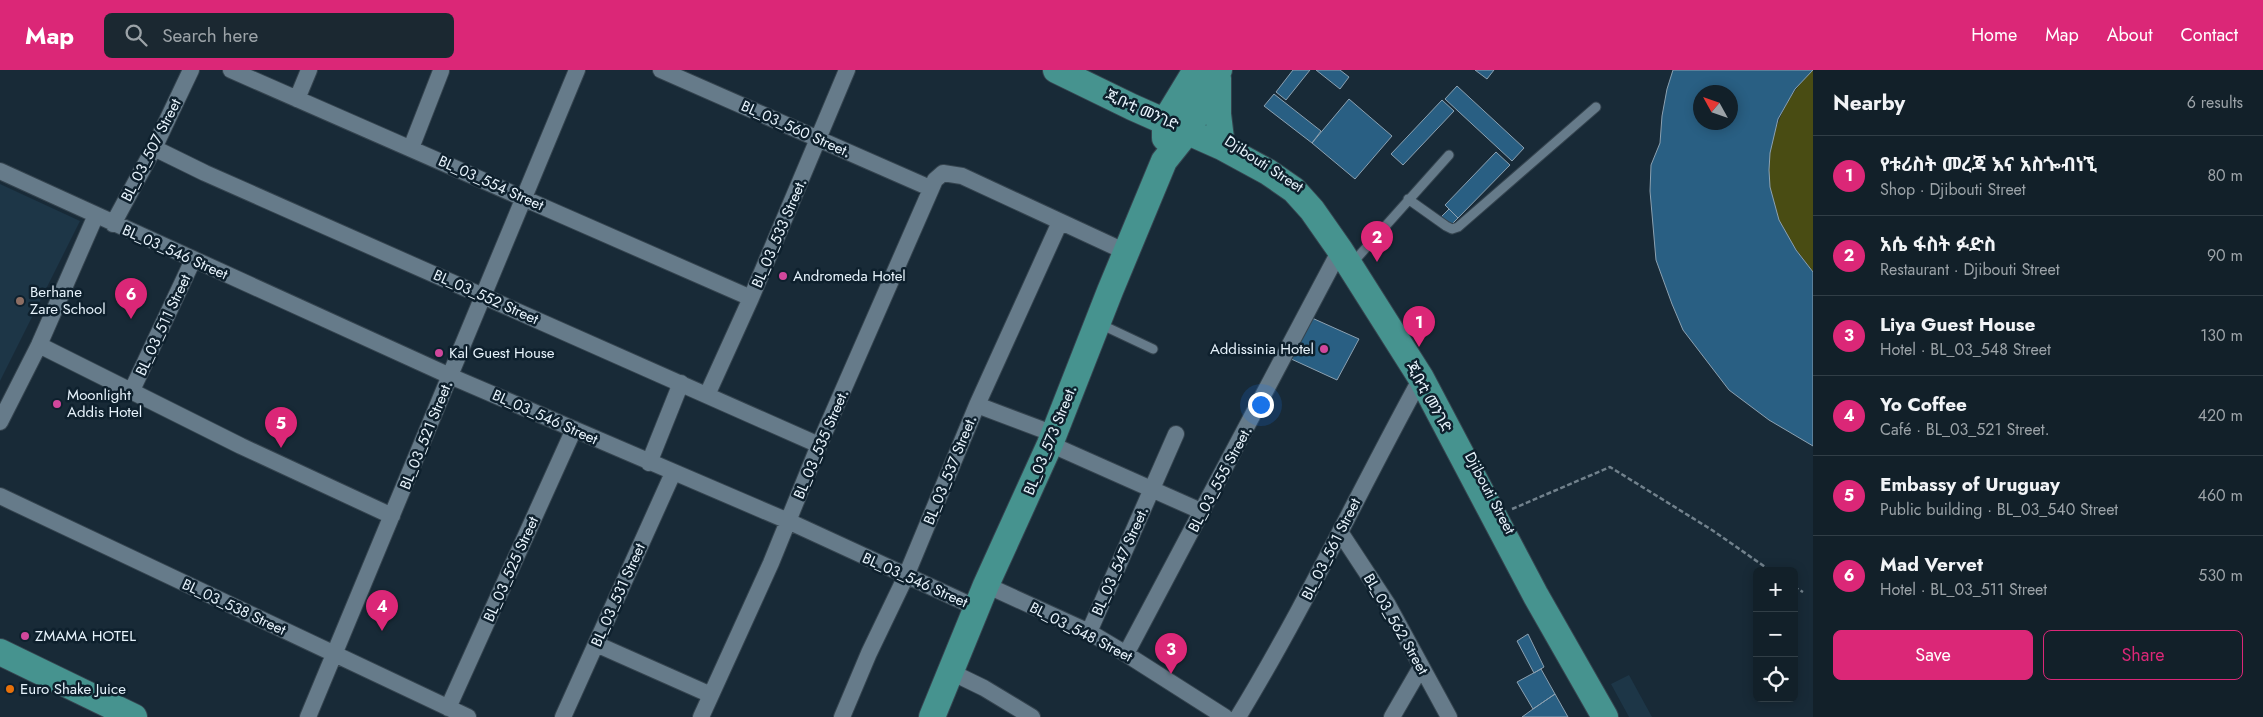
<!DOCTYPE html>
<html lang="en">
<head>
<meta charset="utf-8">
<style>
  :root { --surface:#122029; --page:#1b2831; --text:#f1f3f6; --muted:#9ca3a8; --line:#313e46; --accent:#db2777 }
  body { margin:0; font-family:Jost,"Noto Sans Ethiopic",sans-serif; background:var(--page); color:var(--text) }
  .controls { position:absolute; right:15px; bottom:15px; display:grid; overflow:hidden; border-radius:8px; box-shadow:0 2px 12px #0003 }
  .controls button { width:45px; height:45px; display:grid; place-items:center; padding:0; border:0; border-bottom:1px solid var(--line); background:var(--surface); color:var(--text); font:25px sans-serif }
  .compass { position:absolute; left:1693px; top:15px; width:45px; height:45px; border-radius:50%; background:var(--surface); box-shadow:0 2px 12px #0003; rotate:310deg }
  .you { position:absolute; left:1260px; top:334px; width:18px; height:18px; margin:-12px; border:4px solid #fff; border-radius:50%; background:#1a73e8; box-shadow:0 0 0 8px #1a73e833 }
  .badge { display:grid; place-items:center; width:32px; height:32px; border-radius:50%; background:var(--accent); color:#fff; font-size:16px; font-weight:700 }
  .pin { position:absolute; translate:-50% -41px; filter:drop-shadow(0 1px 2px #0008) }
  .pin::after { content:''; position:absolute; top:26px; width:18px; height:15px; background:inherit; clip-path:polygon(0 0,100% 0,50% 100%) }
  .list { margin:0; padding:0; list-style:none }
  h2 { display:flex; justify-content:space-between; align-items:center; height:65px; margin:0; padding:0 20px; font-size:21px }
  h2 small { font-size:16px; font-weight:400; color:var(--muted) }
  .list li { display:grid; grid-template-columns:32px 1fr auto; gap:15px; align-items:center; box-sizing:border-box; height:80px; padding:0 20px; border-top:1px solid var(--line) }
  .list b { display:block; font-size:19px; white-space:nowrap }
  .list p { margin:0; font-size:16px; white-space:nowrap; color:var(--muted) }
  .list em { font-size:16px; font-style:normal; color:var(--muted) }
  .actions { display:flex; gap:10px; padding:15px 20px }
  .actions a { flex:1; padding:11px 0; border:1px solid var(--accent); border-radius:8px; text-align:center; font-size:18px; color:var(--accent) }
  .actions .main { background:var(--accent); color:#fff }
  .icon { flex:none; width:28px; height:28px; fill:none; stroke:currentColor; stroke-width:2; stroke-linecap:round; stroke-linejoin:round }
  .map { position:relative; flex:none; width:1813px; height:647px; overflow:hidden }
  header { display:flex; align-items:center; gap:30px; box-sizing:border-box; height:70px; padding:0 25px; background:var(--accent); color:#fff }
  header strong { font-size:24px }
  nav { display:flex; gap:28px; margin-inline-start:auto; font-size:18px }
  .search { width:350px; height:45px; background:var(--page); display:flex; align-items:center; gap:12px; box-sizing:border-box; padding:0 18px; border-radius:8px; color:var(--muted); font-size:19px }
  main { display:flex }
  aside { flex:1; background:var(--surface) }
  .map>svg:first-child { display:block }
</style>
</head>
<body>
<header>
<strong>Map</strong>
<div class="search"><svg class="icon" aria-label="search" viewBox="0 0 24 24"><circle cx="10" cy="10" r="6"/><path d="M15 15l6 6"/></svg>Search here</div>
<nav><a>Home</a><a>Map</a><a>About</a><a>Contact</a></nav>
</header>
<main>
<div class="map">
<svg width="1813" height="647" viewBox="0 0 1813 647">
  <rect width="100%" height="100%" fill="#182a37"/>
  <path fill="#1d3647" d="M0 114 80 151 0 311Z
    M1629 605 1652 647H1629L1611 614Z"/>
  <path fill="#494c13" d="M1813 0V202C1801 186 1788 170 1779 151 1756 100 1773 38 1813 0Z"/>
  <path fill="#295f83" stroke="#8ca1b1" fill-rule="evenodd" d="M1293 0H1310L1286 30 1276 22Z
    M1316 0H1340L1349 7 1340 19Z
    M1475 0H1494L1487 9Z
    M1673 0H1813L1795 19 1778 49 1770 83 1769 100 1770 117 1779 150 1796 180 1813 202V376L1769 350 1729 320 1683 260 1672 234 1656 190 1650 121 1651 95 1660 73 1662 46 1667 19ZM1700 22H1730V52H1700Z
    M1457 16 1524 78 1512 91 1445 29Z
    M1274 24 1321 61 1312 73 1264 36Z
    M1349 29 1392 66 1355 109 1312 73Z
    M1442 30 1454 41 1403 95 1391 84Z
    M1496 82 1510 95 1458 148 1445 135Z
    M1449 139 1458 148 1450 156 1441 147Z
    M1312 248 1359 269 1337 310 1289 288Z
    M1528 564 1544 597 1534 603 1517 571Z
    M1541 599 1555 624 1533 639 1517 612Z
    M1555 624 1568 647H1522L1533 639Z"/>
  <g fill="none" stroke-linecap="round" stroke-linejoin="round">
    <defs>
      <path id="lane" d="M1408 129 1446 156 1452 159 1458 157 1596 37
        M1356 189 1449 85
        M1100 254 1153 279"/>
      <path id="street" d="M231 0 751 228
        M661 0 930 118
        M297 29 309 0
        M154 78 205 103 819 375
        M411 78 441 1
        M0 101 450 306 788 451 977 538
        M113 154 154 78 191 0
        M39 275 241 376 392 446
        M132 320 193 190
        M707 325 751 228 847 0
        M977 335 1054 364
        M0 352 39 275 96 145
        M1050 374 1203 442
        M649 393 681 313
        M0 426 468 647
        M1340 462 1388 535 1449 647
        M986 515 1089 562 1126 584 1225 647
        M1089 562 1176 364
        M596 574 711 625
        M1126 584 1340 180
        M951 602 984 618 1032 647
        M448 638 574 359
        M308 647 577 0
        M563 647 673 403
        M701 647 771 493 819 375 935 110 943 103 962 106 1126 182
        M842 647 869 583 906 506 977 335 1060 152
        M1238 647C1305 537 1359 421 1421 308
        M1392 647 1421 597"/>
      <path id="primary" d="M1056 0 1132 37 1222 77 1268 102 1294 120 1312 140 1340 180 1421 308 1536 526 1605 647
        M1218 8V44L1222 77
        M1165 68V51L1196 0
        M0 582 134 647
        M932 647 986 515 1050 374 1110 221 1164 91 1188 61 1219 0"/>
    </defs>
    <use href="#lane" stroke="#35444f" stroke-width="11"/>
    <use href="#street" stroke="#35444f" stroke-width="18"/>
    <use href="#primary" stroke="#35444f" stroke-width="28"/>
    <path stroke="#71818c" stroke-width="2.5" stroke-dasharray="5 2.5" stroke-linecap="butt" d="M1512 439 1610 397 1712 460 1771 501
      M1794 517 1803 522"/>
    <use href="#lane" stroke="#667b8a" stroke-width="9"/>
    <use href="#street" stroke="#667b8a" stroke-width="16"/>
    <use href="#primary" stroke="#46938f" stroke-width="26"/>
  </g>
  <g fill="#d1479c" stroke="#0e202d" stroke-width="2">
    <circle cx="783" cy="206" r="5"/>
    <circle cx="1324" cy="279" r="5"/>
    <circle cx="439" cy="283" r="5"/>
    <circle cx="57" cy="334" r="5"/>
    <circle cx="25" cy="566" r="5"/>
  </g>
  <circle fill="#8d6e63" stroke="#0e202d" stroke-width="2" cx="20" cy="231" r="5"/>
  <circle fill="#e8710a" stroke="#0e202d" stroke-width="2" cx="10" cy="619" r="5"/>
  <g text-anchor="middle" stroke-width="5" stroke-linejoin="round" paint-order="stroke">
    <g font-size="15" fill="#e7f3fc" stroke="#0e202d">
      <text transform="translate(1142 40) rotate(24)" y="5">ጂቡቲ መንገድ</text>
      <text transform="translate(796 59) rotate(24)" y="5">BL_03_560 Street.</text>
      <text transform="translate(151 80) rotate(-63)" y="5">BL_03_507 Street</text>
      <text transform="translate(1264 94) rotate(33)" y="5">Djibouti Street</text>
      <text transform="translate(491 113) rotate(24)" y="5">BL_03_554 Street</text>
      <text transform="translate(779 163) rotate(-67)" y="5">BL_03_533 Street.</text>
      <text transform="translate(175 182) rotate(24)" y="5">BL_03_546 Street</text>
      <text transform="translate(486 227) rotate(24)" y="5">BL_03_552 Street</text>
      <text transform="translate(163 255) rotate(-65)" y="5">BL_03_511 Street</text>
      <text transform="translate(1429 327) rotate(61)" y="5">ጂቡቲ መንገድ</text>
      <text transform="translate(545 347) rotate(24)" y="5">BL_03_546 Street</text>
      <text transform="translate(426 365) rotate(-68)" y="5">BL_03_521 Street.</text>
      <text transform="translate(1050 370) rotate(-68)" y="5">BL_03_573 Street.</text>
      <text transform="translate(821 374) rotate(-67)" y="5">BL_03_535 Street.</text>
      <text transform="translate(950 400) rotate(-68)" y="5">BL_03_537 Street.</text>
      <text transform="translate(1220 409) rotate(-62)" y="5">BL_03_555 Street.</text>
      <text transform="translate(1490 423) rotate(62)" y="5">Djibouti Street</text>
      <text transform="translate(1331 479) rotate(-63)" y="5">BL_03_561 Street</text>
      <text transform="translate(1120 491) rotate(-66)" y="5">BL_03_547 Street.</text>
      <text transform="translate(511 499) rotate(-66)" y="5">BL_03_525 Street</text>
      <text transform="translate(915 510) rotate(24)" y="5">BL_03_546 Street</text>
      <text transform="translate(618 525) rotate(-66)" y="5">BL_03_531 Street</text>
      <text transform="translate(234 537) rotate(25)" y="5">BL_03_538 Street</text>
      <text transform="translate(1396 554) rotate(60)" y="5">BL_03_562 Street</text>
      <text transform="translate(1081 562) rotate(27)" y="5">BL_03_548 Street</text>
    </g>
    <g font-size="15" fill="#e7f3fc" stroke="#0e202d" text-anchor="start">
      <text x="793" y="211">Andromeda Hotel</text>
      <text x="30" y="227">Berhane<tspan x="30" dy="17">Zare School</tspan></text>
      <text x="1314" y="284" text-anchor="end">Addissinia Hotel</text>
      <text x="449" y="288">Kal Guest House</text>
      <text x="67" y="330">Moonlight<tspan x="67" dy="17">Addis Hotel</tspan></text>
      <text x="35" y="571">ZMAMA HOTEL</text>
      <text x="20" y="624">Euro Shake Juice</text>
    </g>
  </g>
</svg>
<div class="controls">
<button>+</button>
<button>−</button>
<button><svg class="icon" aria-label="locate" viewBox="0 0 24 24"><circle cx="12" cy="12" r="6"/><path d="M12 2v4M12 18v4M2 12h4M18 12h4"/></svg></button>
</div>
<svg class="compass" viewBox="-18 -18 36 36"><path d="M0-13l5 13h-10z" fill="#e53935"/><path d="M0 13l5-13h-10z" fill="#9ca3a8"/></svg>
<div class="you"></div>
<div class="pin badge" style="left:1419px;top:277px">1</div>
<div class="pin badge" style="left:1377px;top:192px">2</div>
<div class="pin badge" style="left:1171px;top:604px">3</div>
<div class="pin badge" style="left:382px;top:561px">4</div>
<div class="pin badge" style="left:281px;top:378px">5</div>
<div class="pin badge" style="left:131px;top:249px">6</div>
</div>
<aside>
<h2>Nearby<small>6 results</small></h2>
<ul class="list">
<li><span class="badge">1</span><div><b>የቱሪስት መረጃ እና አስጐብነኚ</b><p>Shop · Djibouti Street</p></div><em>80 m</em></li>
<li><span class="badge">2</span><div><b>አሴ ፋስት ፉድስ</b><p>Restaurant · Djibouti Street</p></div><em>90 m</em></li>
<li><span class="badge">3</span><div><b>Liya Guest House</b><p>Hotel · BL_03_548 Street</p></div><em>130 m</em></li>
<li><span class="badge">4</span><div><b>Yo Coffee</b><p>Café · BL_03_521 Street.</p></div><em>420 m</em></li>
<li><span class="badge">5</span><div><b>Embassy of Uruguay</b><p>Public building · BL_03_540 Street</p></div><em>460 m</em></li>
<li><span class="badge">6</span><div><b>Mad Vervet</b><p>Hotel · BL_03_511 Street</p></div><em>530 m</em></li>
</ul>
<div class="actions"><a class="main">Save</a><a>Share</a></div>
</aside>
</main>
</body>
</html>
